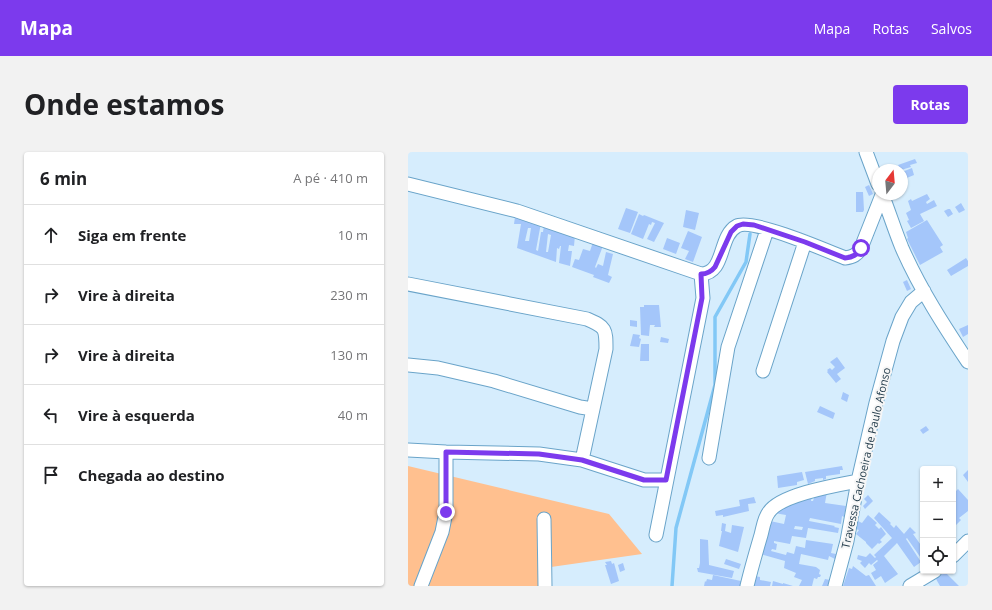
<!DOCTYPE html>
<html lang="pt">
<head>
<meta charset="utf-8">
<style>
  :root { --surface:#fff; --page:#f2f2f2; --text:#202124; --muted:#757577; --line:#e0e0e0; --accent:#7c3aed }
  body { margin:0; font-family:"Open Sans",sans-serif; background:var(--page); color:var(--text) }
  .controls { position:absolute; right:12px; bottom:12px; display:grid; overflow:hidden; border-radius:4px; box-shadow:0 1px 3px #0004 }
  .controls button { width:36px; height:36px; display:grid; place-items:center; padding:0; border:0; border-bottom:1px solid var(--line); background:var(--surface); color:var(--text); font:20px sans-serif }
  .compass { position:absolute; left:464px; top:12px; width:36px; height:36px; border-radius:50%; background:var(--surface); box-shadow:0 1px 3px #0004; rotate:16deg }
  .stop { position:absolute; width:12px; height:12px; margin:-9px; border:3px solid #7c3aed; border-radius:50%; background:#fff }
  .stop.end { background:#7c3aed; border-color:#fff; box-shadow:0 1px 4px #0008 }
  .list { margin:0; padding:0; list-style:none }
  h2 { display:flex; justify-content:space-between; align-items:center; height:52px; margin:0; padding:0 16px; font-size:17px }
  h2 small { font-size:13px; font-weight:400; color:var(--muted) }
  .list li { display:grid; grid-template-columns:26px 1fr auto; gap:12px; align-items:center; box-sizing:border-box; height:60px; padding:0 16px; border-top:1px solid var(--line) }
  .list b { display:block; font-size:15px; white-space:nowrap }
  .list em { font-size:13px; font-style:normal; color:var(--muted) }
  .icon { flex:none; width:22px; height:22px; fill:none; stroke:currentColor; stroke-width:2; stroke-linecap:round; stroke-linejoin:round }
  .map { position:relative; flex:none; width:560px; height:434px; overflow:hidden; border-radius:4px }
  header { display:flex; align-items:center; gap:24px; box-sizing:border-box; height:56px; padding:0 20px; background:var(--accent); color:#fff }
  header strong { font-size:19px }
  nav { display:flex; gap:22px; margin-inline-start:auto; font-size:14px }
  .intro { display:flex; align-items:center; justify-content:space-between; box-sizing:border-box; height:96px; padding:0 24px }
  h1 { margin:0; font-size:28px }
  .button { padding:10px 18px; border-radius:4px; background:var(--accent); color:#fff; font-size:14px; font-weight:700 }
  main { display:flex; gap:24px; padding:0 24px }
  aside { flex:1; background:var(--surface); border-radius:4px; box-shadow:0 1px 3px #0004 }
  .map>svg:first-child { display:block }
</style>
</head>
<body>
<header>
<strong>Mapa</strong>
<nav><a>Mapa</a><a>Rotas</a><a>Salvos</a></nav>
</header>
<div class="intro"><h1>Onde estamos</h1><a class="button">Rotas</a></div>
<main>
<aside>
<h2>6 min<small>A pé · 410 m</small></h2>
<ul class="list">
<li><svg class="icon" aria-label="ahead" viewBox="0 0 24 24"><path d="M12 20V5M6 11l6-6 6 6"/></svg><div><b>Siga em frente</b></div><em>10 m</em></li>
<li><svg class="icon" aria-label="right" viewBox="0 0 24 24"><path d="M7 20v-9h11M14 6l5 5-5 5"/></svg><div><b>Vire à direita</b></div><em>230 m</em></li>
<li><svg class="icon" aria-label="right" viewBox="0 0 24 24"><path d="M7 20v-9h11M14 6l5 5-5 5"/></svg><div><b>Vire à direita</b></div><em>130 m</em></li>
<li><svg class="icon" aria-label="left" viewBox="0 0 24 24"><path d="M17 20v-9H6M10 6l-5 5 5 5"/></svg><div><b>Vire à esquerda</b></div><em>40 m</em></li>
<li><svg class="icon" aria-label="arrive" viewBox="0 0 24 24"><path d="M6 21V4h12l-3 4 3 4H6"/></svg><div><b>Chegada ao destino</b></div></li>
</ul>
</aside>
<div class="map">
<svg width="560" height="434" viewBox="0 0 560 434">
  <rect width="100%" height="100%" fill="#d6edfd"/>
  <path fill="#ffc08f" d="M0 314 201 362 234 402 136 416 142 434H0Z"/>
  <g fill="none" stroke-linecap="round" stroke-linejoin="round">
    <path stroke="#82c8f6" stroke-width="3.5" d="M264 434 268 376 307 233V165L338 110 342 82"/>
  </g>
  <path fill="#a4c6fa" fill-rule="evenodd" d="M507 7 509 11 502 13 503 15 493 18 490 13Z
    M504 16 506 23 494 28V20Z
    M461 33 465 42 461 44 457 35Z
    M448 40H455L456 58 455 60H448Z
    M519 42 522 47 518 50 519 52 526 48 529 54 512 62 516 69 503 76 499 69 501 68 498 61 503 58 500 49 503 47 504 49Z
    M553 51 557 58 551 61 547 55Z
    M218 56 230 60 222 81 210 77Z
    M540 57H542L545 62 540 65 536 59Z
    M278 58 291 61 287 78 275 75Z
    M231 62 235 64 236 63 256 71 246 90 239 87 247 71 244 70 243 73 241 72 235 87 223 82Z
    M107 65 133 71 128 98 130 99 133 80H135L136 73 154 78 153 81 167 83 166 94 161 93 160 99H164L162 114 151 111 153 94H152L151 97 149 96 148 110 109 96 113 72H106ZM120 76H123L121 89H117ZM140 82 143 83 140 100H138Z
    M519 68 535 93 532 95 535 100 512 113 499 87 500 86 498 80Z
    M280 79 294 85 285 110 277 107 281 99 273 96Z
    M259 86 272 91 268 102 255 97Z
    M186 87 196 91 187 115 188 116 190 112 195 114 198 100 205 102 200 123 204 125 201 131 185 125 186 123 164 115 167 107 171 108 175 97 182 99Z
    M558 106 560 109V114L543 124 539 118Z
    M499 128 503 137 499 139 495 130Z
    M236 153H251L253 175H246L247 173H242L241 184 233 183 232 155H236Z
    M222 168 229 169V175L222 174Z
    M560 173V182L555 185 551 177Z
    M225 182 232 183 231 186 233 187 231 195 222 194Z
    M253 185 261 187 260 191 252 190Z
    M233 192H241V209H232Z
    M429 205 437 216 429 222 433 227 428 231 419 220 420 219 419 218 422 216 424 218 427 215 422 210Z
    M435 240 441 243 439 250 433 247Z
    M412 254 427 261 425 267 409 260Z
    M518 274 521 278 515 282 512 278Z
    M434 314 435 318H432V322L418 324V327L415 328V326L407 327V329L400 332 397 320Z
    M560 318V330L555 323Z
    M394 320 396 328 389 330V333L370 336 369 324Z
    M550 337 560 348V359L551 366 553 368 547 374 545 371V342Z
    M419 340 417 351 438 354 436 365 434 364 433 372 402 366 401 369 427 374 426 375 431 376 430 381 400 376 398 386 384 384 382 392 366 389V391L369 392 368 398 364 397 363 399 378 403 379 400 386 402 388 394 397 396 398 388 425 392 423 401 428 402 427 407 421 404 420 408 393 402 391 412 408 415 412 418 411 422 413 423 412 425H410L409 427 406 426 404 434H391L394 428 386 425 388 421 376 416 377 409 352 402 362 369 376 372 378 363 366 361 386 350 390 351V347L404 343 403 349H405L407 343ZM387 374 395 375 394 378 386 377Z
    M460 343 465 349 457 357 455 354 459 350 456 347Z
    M346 345 348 351 340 352 341 359 315 365V363L308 364 307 359 332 354 331 348Z
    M471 360 483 371 482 372 486 376 488 373 496 382 502 375 508 381 505 382 515 396V409L499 386 498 387 513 410 506 415 489 391 476 404 490 422 477 431 473 424 467 428 463 421 468 418 465 413 470 409 469 408 463 413 461 411 457 416 452 411 454 409 449 407 450 403 458 405 462 401 467 406 468 405 466 403 484 386 466 366Z
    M460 363 469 371 467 373 471 377 473 375 478 382 472 388 474 390 471 392 470 391 464 397 458 391V390L448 382 451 378 448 377 450 369 454 371Z
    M314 371 318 372 317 379 323 381 324 373 336 375 330 400 311 394 314 379H313Z
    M292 387 300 388 301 413 326 419 324 426 290 420 289 416H291L292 411Z
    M318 407 333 412 331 417 316 412Z
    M203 409 204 412 206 411 211 429 203 432 197 413H199L197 410Z
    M215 411 217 418 212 420 210 413Z
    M445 414 458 424 461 423 468 434H435L441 416 444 417Z
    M537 420 551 434H532L528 427Z
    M305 423 333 429 332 434H296L297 429 298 430 299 427 304 428Z
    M347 424 352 425V428L363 430 362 434H345Z
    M417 427 422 428 420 434H414Z
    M365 429 375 432V431L385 434H364Z"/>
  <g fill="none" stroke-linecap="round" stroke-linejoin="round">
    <defs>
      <path id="minor" d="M458 0 470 32
        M0 32 109 59 293 122C318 121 310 84 329 74 343 66 420 99 437 106 445 105 449 103 453 96L474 43
        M474 42C481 60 487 79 494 96 512 137 536 174 560 210
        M0 132 179 167C198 175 198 177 198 197L174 308
        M0 213 30 216 86 229 172 255 185 257
        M355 219 397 90
        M0 298 38 300 131 302 174 308 236 328H259
        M301 306 320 195 359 78
        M136 367 137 434
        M248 383 295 146 293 122
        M545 404 560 389
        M13 434 34 380 38 360V300
        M339 434C343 417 348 400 353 383 355 376 356 366 361 360 373 342 429 333 450 329
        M427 434 439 389 450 329 468 251 485 189 494 165 503 150 516 139
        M502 434 527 419"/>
    </defs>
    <use href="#minor" stroke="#6aa4c9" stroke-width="15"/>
    <use href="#minor" stroke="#fff" stroke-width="13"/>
  </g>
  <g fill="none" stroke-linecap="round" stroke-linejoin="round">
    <path stroke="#7c3aed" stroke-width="5" d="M38 360V300L131 302 174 308 236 328H258L294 146 293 122C299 122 303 120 307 115L323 80 329 74 335 72 346 73 397 90 437 106C445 105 449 103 453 96"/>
  </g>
  <g text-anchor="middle" stroke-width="4" stroke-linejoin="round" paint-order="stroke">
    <g font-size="11" fill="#233c4b" stroke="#f6f6f6">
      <text transform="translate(458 306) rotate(-77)" y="4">Travessa Cachoeira de Paulo Afonso</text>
    </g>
  </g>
</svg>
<div class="controls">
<button>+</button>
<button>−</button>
<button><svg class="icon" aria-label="locate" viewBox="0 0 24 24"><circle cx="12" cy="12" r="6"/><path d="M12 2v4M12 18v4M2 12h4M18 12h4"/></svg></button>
</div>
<svg class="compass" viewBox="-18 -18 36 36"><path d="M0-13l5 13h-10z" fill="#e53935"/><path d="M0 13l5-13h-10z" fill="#757577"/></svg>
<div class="stop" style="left:453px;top:96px"></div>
<div class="stop end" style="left:38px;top:360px"></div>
</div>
</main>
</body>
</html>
